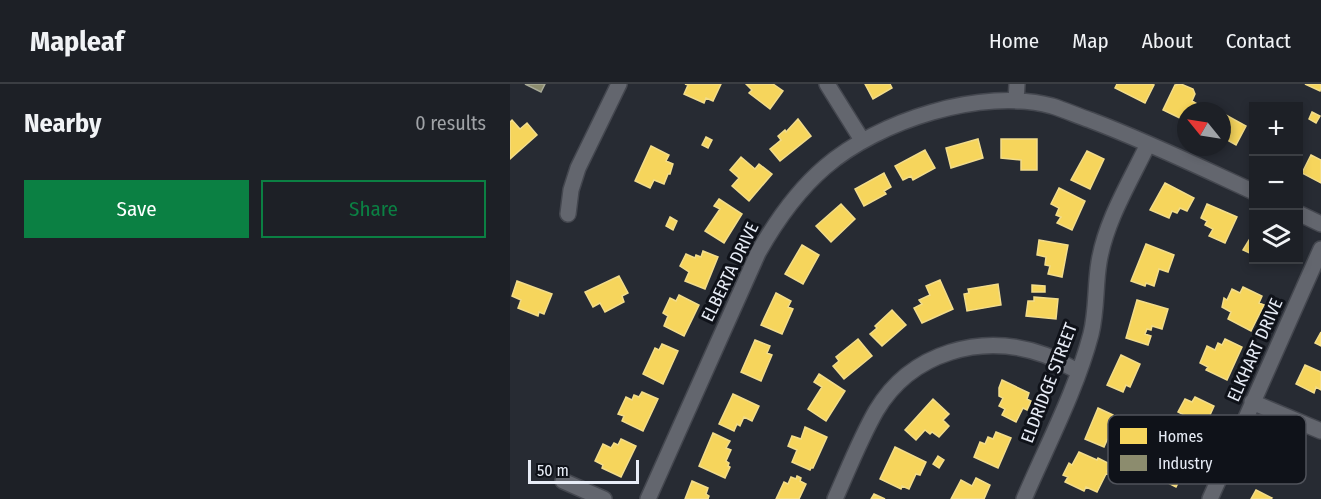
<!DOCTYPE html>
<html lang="en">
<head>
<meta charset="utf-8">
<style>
  :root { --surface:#1d2026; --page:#25282e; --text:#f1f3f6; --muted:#a0a3a7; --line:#3b3e43; --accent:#0b8043 }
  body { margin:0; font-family:"Fira Sans Condensed",sans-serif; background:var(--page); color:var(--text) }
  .controls { position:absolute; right:18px; top:18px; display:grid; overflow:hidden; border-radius:0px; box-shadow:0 3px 9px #0003 }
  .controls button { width:54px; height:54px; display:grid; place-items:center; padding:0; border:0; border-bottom:2px solid var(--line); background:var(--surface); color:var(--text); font:30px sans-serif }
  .compass { position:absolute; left:667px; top:18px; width:54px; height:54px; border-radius:50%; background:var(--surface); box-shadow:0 3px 9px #0003; rotate:300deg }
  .scale { position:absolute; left:18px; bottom:15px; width:111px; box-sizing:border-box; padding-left:6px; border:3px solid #e7ecf6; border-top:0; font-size:16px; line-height:21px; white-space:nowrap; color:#e7ecf6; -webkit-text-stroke:4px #0f1219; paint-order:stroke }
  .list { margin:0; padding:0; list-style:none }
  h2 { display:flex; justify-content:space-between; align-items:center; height:78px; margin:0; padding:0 24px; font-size:26px }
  h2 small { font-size:20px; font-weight:400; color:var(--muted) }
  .actions { display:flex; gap:12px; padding:18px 24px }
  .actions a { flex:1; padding:14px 0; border:2px solid var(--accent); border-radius:0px; text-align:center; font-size:21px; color:var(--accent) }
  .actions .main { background:var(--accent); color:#fff }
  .icon { flex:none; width:33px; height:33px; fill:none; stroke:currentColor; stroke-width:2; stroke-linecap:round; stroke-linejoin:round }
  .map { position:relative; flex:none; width:811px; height:415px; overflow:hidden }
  header { display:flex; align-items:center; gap:36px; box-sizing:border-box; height:84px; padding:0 30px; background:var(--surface); border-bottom:2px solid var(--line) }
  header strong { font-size:28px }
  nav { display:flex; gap:33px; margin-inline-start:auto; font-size:21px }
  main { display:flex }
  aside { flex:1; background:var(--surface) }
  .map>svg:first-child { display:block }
</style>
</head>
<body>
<header>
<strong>Mapleaf</strong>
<nav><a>Home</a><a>Map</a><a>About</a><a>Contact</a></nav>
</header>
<main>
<aside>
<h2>Nearby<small>0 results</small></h2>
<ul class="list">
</ul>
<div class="actions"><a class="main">Save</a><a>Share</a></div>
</aside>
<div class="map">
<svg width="811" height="415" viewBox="0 0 811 415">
  <rect width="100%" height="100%" fill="#272b33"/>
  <path fill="#f6d55c" stroke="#f2dc8a" stroke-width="1.5" d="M175 0H211L203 17 196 14 194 19 174 10 178 1Z
    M236 0H263L273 7 260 25 239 9 242 6Z
    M355 0H380L382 4 363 15Z
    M607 0H641L644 1 635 19 605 4Z
    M671 0 683 5 685 10 682 17 689 21 686 27H676V37L653 26 665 1Z
    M795 0H811V4L810 7Z
    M802 28 810 32 806 39 799 35Z
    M714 30 736 42 726 61 712 53V34Z
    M288 35 301 52 270 77 260 65 271 56 268 52 275 46 276 48Z
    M2 36 10 45 17 39 27 51 0 75V38Z
    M196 53 202 56 198 64 192 61Z
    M468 55 473 74 441 84 436 64Z
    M491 55H527V86H511V76L491 74Z
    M141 62 159 71 156 77 163 80 160 90H158L154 100 144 96 140 104 125 97Z
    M415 66 425 84 403 96 401 92 393 96 385 82Z
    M577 67 594 75 580 105 561 96Z
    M801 71 811 76V99L792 89Z
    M231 73 245 85 249 80 262 90 239 117 222 102 229 94 220 86Z
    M374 89 381 103 374 107 376 110 354 122 345 105Z
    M655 99 684 114 677 127 670 124 667 129 662 127 659 134 640 126Z
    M549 104 575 117 562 146 547 139 551 133 546 131 549 124 541 120Z
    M209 115 232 130 214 159 195 147 210 125 204 122Z
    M331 120 345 135 321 158 306 142Z
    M697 120 727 133 715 159 699 152 703 145 695 141 697 137 691 134Z
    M160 133 167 137 163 146 156 142Z
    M744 148V171L733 166Z
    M529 156 558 161 552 193 538 190 540 182 535 181 536 173 527 171Z
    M636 160 664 171 658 188 649 185 644 202 636 199 635 202 621 197Z
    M292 161 309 171 293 200 275 190Z
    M193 167 208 173 195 205 175 197 179 188 170 182 176 170 185 174 186 171 191 173Z
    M109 192 118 209 112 212 114 218 95 228 90 219 83 223 75 208Z
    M430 196 443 225 412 239 404 224 412 220 409 216 420 211 416 202Z
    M7 197 42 210 34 230 29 228 28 232 8 224 11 216 2 212Z
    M488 200 491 221 457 227 454 210 459 209 458 205Z
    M522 201 535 202V208H522Z
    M733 203 752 212 749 219 754 221 741 247 718 235 721 228 712 223 714 214 717 216 722 205 730 209Z
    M266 209 281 217 278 223 283 225 272 250 251 241Z
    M169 211 189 221 174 252 154 242 158 232 153 229 160 214 166 217Z
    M524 213 548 215 546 235 516 232 518 217H524Z
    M627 216 658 225 652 245 642 242 641 246 637 245 635 250 641 252 638 261 616 254Z
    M382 226 396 241 372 262 360 250 367 244 365 242Z
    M811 248V262L805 259Z
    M348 255 362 272 334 295 323 282 329 277 326 273Z
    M715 255 732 263 717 296 696 286 698 283 690 279 697 262 705 266 708 259 712 261Z
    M245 256 260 262 257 269 262 271 251 297 231 288Z
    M152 260 168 267 153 300 133 290 145 264 149 266Z
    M611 271 630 280 620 303 616 301 613 308 597 301Z
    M795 281 811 288V306L806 303 804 309 786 300Z
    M309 290 335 307 316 337 298 325 312 303 304 298Z
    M492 296 519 309 517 315 521 317 517 326 513 324 506 338 492 331 495 325 489 322 493 314 489 312V304Z
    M132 308 148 315 133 347 112 337 114 332 108 330 116 313 122 316 124 311 129 313Z
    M223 310 249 322 242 337 234 333 230 342 227 340 224 347 209 340Z
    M685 313 704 322 700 331 703 333 701 337 697 335 689 353 675 346 679 338 674 336 676 332 668 328 675 315 682 318Z
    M423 315 439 330 433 336 439 342 429 353 422 348 420 350 415 346 406 356 395 346Z
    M588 324 603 331 600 339 604 340 594 363 575 355Z
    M295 343 317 353 303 384H301L300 386 282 378 287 366 278 362 282 352 291 355Z
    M486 348 501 354 488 384 464 373 470 358 475 360 478 353 483 355Z
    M203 349 220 357 216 364 221 366 216 377 219 379 218 382 220 383 215 394 189 382Z
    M111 355 126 362 111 393 92 384 93 381 85 377 93 360 101 364 104 359 108 361Z
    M655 361 680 373 677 386 675 385 666 403 652 396 655 389 646 384 649 377 654 380 656 376 649 372Z
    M385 363 416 378 410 391 406 390 399 405 392 402 391 405 370 395Z
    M569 368 587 376 588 374 600 380 597 387 600 388 604 387 605 383 613 385 610 392 596 390 587 408 576 403 574 407 555 398 558 393 553 391 559 379 562 381Z
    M428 372 434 376 429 384 423 380Z
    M287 392 291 394 290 397 296 400 289 415H266L274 398 278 400 281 393 286 395Z
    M466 394 480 401 474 415H441L451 396 462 402Z
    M182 397 198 404 196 410 199 412 198 415H175Z
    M746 406 762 414 761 415H741Z
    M364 410 375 415H361Z"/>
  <path fill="#8c8c6e" stroke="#a7a997" stroke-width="1.5" d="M15 0H35L31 8Z"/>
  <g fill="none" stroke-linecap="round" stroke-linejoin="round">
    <defs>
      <path id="minor" d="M317 0 352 56
        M506 17 507 0
        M788 129 811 140
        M58 130 61 106 68 84 109 0
        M742 318 811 347
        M53 397 94 415
        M138 415 248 169C266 137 287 107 315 83 368 37 472 3 542 22 555 26 568 32 580 36 636 57 690 83 744 108
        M325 415C338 386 350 355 366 327 401 268 472 248 535 271 546 275 557 282 568 287
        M514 415C537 361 566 307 581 250 587 226 585 202 589 178 596 136 620 98 638 60
        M700 415 811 165"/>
    </defs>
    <use href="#minor" stroke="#44474f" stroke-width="18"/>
    <use href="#minor" stroke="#63666e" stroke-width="15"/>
  </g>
  <g text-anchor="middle" stroke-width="6" stroke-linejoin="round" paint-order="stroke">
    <g font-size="18" fill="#e7ecf6" stroke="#0f1219">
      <text transform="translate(220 188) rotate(-64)" y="6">ELBERTA DRIVE</text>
      <text transform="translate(745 266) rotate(-66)" y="6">ELKHART DRIVE</text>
      <text transform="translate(539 299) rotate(-69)" y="6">ELDRIDGE STREET</text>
    </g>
  </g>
  <rect x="598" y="331" width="198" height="69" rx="9" fill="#0f1219" stroke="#50535b" stroke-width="1.5"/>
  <rect x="610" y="344" width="27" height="16" fill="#f6d55c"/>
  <rect x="610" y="371" width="27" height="16" fill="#8c8c6e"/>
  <g font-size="16" fill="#e7ecf6">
    <text x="648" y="358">Homes</text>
    <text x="648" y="385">Industry</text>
  </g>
</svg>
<div class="controls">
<button>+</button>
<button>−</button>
<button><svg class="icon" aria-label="layers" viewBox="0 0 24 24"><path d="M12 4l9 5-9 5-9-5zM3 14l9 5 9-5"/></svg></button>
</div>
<svg class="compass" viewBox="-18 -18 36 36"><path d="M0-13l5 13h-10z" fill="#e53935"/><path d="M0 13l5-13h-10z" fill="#a0a3a7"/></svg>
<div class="scale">50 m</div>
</div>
</main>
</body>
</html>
